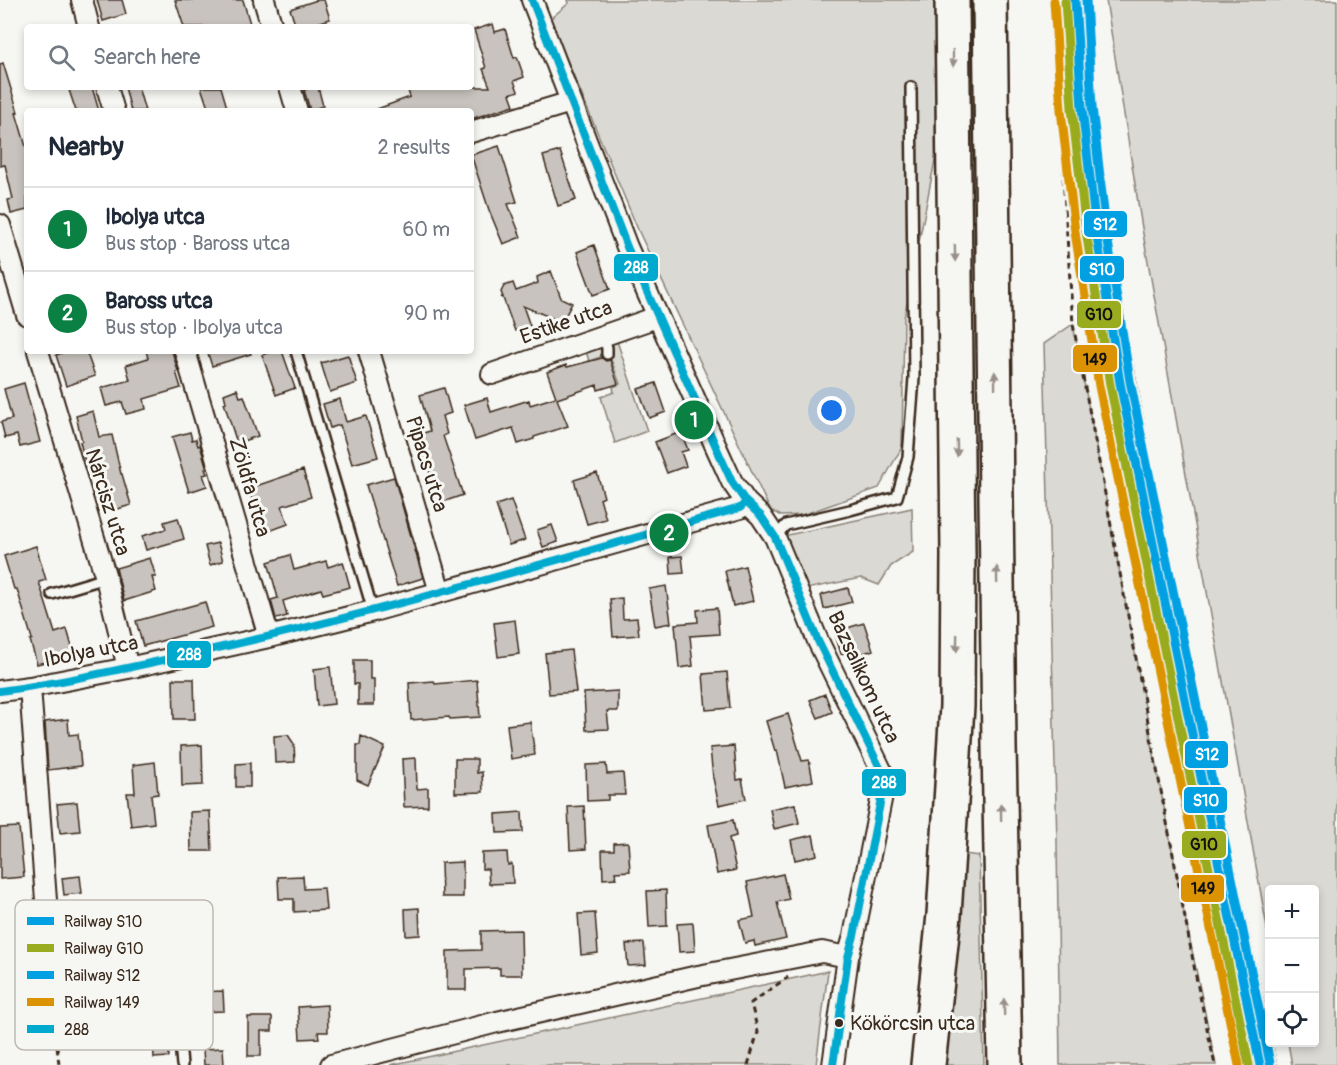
<!DOCTYPE html>
<html lang="en">
<head>
<meta charset="utf-8">
<style>
  :root { --surface:#fff; --page:#f2f2f3; --text:#1f2937; --muted:#747a83; --line:#e0e1e3; --accent:#0b8043 }
  body { margin:0; font-family:Pangolin,sans-serif; background:var(--page); color:var(--text) }
  .controls { position:absolute; right:18px; bottom:18px; display:grid; overflow:hidden; border-radius:6px; box-shadow:0 3px 9px #0003 }
  .controls button { width:54px; height:54px; display:grid; place-items:center; padding:0; border:0; border-bottom:2px solid var(--line); background:var(--surface); color:var(--text); font:30px sans-serif }
  .you { position:absolute; left:832px; top:411px; width:21px; height:21px; margin:-15px; border:4px solid #fff; border-radius:50%; background:#1a73e8; box-shadow:0 0 0 9px #1a73e833 }
  .badge { display:grid; place-items:center; width:39px; height:39px; border-radius:50%; background:var(--accent); color:#fff; font-size:20px; font-weight:700 }
  .pin { position:absolute; translate:-50% -50%; border:3px solid #fff; box-shadow:0 2px 6px #0006 }
  .list { margin:0; padding:0; list-style:none }
  h2 { display:flex; justify-content:space-between; align-items:center; height:78px; margin:0; padding:0 24px; font-size:26px }
  h2 small { font-size:20px; font-weight:400; color:var(--muted) }
  .list li { display:grid; grid-template-columns:39px 1fr auto; gap:18px; align-items:center; box-sizing:border-box; height:84px; padding:0 24px; border-top:2px solid var(--line) }
  .list b { display:block; font-size:22px; white-space:nowrap }
  .list p { margin:0; font-size:20px; white-space:nowrap; color:var(--muted) }
  .list em { font-size:20px; font-style:normal; color:var(--muted) }
  .icon { flex:none; width:33px; height:33px; fill:none; stroke:currentColor; stroke-width:2; stroke-linecap:round; stroke-linejoin:round }
  .map { position:relative; flex:none; width:1337px; height:1065px; overflow:hidden }
  .search { position:absolute; background:var(--surface); box-shadow:0 3px 9px #0003; left:24px; top:24px; width:450px; height:66px; display:flex; align-items:center; gap:15px; box-sizing:border-box; padding:0 21px; border-radius:6px; color:var(--muted); font-size:22px }
  .panel { position:absolute; background:var(--surface); box-shadow:0 3px 9px #0003; left:24px; top:108px; width:450px; height:246px; border-radius:6px }
  .map>svg:first-child { display:block }
</style>
</head>
<body>
<div class="map">
<svg width="1337" height="1065" viewBox="0 0 1337 1065">
  <rect width="100%" height="100%" fill="#f6f6f2"/>
  <filter id="ink" filterUnits="userSpaceOnUse"><feTurbulence type="fractalNoise" baseFrequency=".0167" numOctaves="2"/><feDisplacementMap in="SourceGraphic" scale="12" xChannelSelector="R" yChannelSelector="G"/><feConvolveMatrix kernelMatrix="1 2 1 2 8 2 1 2 1" color-interpolation-filters="sRGB"/></filter>
  <g filter="url(#ink)">
    <path fill="#dad9d3" stroke="#8a8278" stroke-width="1.5" d="M568 0H938L940 135 904 318 902 447 879 488 802 515 781 516 770 510 639 232 550 19 569 3Z
      M1106 0H1337V1065H1292L1288 1043 1314 1042V890H1270L1269 939 1142 228Z
      M1073 324 1182 903 1216 1065H1060L1057 842 1044 344Z
      M616 338 647 431 615 443 601 397 614 392 613 387 620 384 609 354 589 361 585 348Z
      M912 508 913 552 891 566 879 585 861 578 806 589 783 536Z
      M964 854 979 856 984 1065H944Z
      M828 971 816 1065H390Z"/>
    <path fill="#c8c3be" stroke="#3b2a1e" stroke-width="1.5" d="M97 0H122L126 14 103 21Z
      M175 0H243L251 27H184Z
      M317 0H324L330 19 305 27H296L290 9Z
      M493 24 495 32 505 29 514 58 517 57 524 77 514 81 518 91 510 94 514 105 471 119V111H377V109L410 97 407 87H490L483 69 486 68 474 30Z
      M3 63 18 112 16 113 27 150V210L11 214 8 200 13 199 5 165 0 166V64Z
      M68 87H92L99 111H76Z
      M125 87H138L145 111H131Z
      M201 87H221L228 111H209Z
      M312 87H318L323 106 310 110 304 90Z
      M499 146 517 202 508 204 521 237 503 244 489 210 471 155Z
      M560 151 576 200 558 206 543 156Z
      M594 245 610 289 593 295 577 252Z
      M551 271 561 298 572 303 562 322 523 306 530 326 515 331 503 298 501 297H503L501 292 504 286 513 283 516 291 538 283 537 277Z
      M67 351H86L95 376 66 386 56 355Z
      M146 351H172L178 371 176 372 181 388 144 399 146 409 126 414 122 402 106 406 101 388 130 380 126 365 148 358Z
      M207 351H250L251 354 212 366Z
      M273 351H282L295 388 276 395 262 355Z
      M348 355 357 383 330 392 321 363Z
      M602 358 606 361 610 360 618 384 598 390 597 385 557 399 568 426 534 437V439L518 444 513 428 475 440 464 405 487 398 491 412 529 400 530 405 556 397 547 372 566 365 567 367Z
      M24 383 40 442 20 447 17 435 5 438 1 422 12 419 4 389Z
      M656 383 666 412 649 418 638 389Z
      M444 388 451 413 442 416 447 434 443 436 463 495 440 503 417 435 430 431 420 395Z
      M237 389 240 397 244 396 258 436 237 443 224 403 226 402 224 394Z
      M340 399 346 422 366 416 378 457 352 464 340 425 330 428 323 404Z
      M93 411 99 437 112 435 121 474H122L131 505 111 511 110 506 100 509 95 490 104 487 97 464 86 466 80 442 82 441 76 416Z
      M190 432 192 440 196 439 198 446 200 445 207 469H205L207 474 203 475 207 486 189 492 172 437Z
      M681 432 688 450 681 452 686 466 667 473 655 442Z
      M303 470 311 497 282 506 288 524 272 530 259 523 249 490 253 489V487Z
      M597 473 604 497 600 499 606 519 587 524 574 480Z
      M394 477 423 578 397 586 366 485Z
      M511 500 525 540 509 545 496 505Z
      M178 518 184 539 146 550 142 536 166 529 164 522Z
      M552 525 558 542 543 547 537 530Z
      M218 543 223 561 210 565 205 546Z
      M36 546 46 580 39 582 55 633 67 629 74 654 37 664 30 640 32 639 17 589H14L4 556Z
      M290 555 294 570 326 561 328 567 343 562 350 587 323 594 321 589 283 601 287 616 276 619 271 600 278 598 268 562Z
      M682 556 684 573 671 574 670 557Z
      M150 558 156 577H152L156 591 124 601 116 568Z
      M745 566 753 601 733 606 725 571Z
      M666 586 671 623 655 626 649 589Z
      M848 588 852 602 824 609 821 595Z
      M622 598 623 619 637 618 639 635 613 637 610 599Z
      M205 602 212 627 143 646 136 621Z
      M717 608 719 634 690 636 693 666 679 668 675 624 698 622 697 610Z
      M515 620 519 654 498 657 494 623Z
      M864 623 873 650 856 656 854 650 841 654 836 637 848 633 847 628Z
      M571 650 576 692 549 694 545 653Z
      M354 660H370V679H374V705H358V684H354Z
      M330 667 334 704 317 706 314 669Z
      M727 672 730 708 706 710 703 674Z
      M173 679H194L195 719H174Z
      M477 680 480 717 450 719 449 717 411 720 409 683 434 681 435 684Z
      M618 691V711H607L609 729 586 730 584 693Z
      M825 694 832 712 818 718 810 700Z
      M788 714 802 761 809 760 813 781 785 787 777 750 775 751 766 721Z
      M68 719 69 735 78 734 81 766 48 770 45 722Z
      M530 722 535 755 511 759 507 725Z
      M288 735 294 744 295 762 275 763 274 736Z
      M361 736 385 747 368 785 357 780V745H360Z
      M202 745 203 785 182 786 181 746Z
      M734 746 737 780 742 779 746 799 719 805 713 778 710 748Z
      M416 758 417 789 428 788V806L404 807 402 759Z
      M455 759H477V773L482 772 483 792 455 793Z
      M155 762 158 794 151 795 154 823 131 826 127 793H135L133 765Z
      M250 763V787H236V764Z
      M606 764 607 774 623 773 625 795H608V800L587 801 586 765Z
      M77 802 80 831 60 833 57 804Z
      M795 804 799 823 774 829 770 809Z
      M584 806 586 849 570 850 568 807Z
      M210 811 212 851H191L190 812Z
      M522 812 523 832 497 833 496 814Z
      M733 820 736 836 729 838 736 870 717 874 708 825Z
      M19 827 24 877 0 879V828Z
      M813 835 817 855 795 860 791 840Z
      M628 842 630 871 615 872 616 878 603 879 602 850H614V843Z
      M507 852 508 865 512 864 513 883 489 884 488 869H482V853Z
      M463 862V897H442L441 863Z
      M783 874 789 899 777 902 786 939 755 946 754 941 745 943 739 920 754 917 747 882Z
      M80 876 82 893 64 895 62 878Z
      M303 876 304 889 324 888 326 910 294 912V899H279L278 877Z
      M666 890 667 926 649 927 647 891Z
      M419 908 420 935 406 936 405 909Z
      M595 913 598 953 581 955 578 914Z
      M693 923 695 951 679 952 677 924Z
      M521 930 522 975H500V968L466 969V990H447V951L481 950V931Z
      M644 943 646 965 628 966 626 944Z
      M223 991 224 1011 199 1012 198 992Z
      M327 1005 328 1032H318L319 1038 300 1039 298 1007Z
      M248 1017H272V1031H261V1056H248Z
      M168 1037 169 1057 154 1058 153 1038Z
      M223 1048 224 1065H204L203 1049Z"/>
    <g fill="none" stroke-linecap="round" stroke-linejoin="round">
      <defs>
        <path id="service" d="M603 334 607 348V354
          M296 351 373 611
          M775 537 786 525 850 510 897 497 908 457 914 378 911 87
          M52 594 106 578
          M175 986 182 1065"/>
        <path id="minor" d="M82 0 89 27
          M264 0 272 27
          M532 0 627 247 717 449 732 482 746 502 761 516 775 537 818 641 881 770 884 783 881 800 854 936 848 957 833 1065
          M107 87 114 111
          M290 87 297 111
          M471 132 571 102
          M0 225 27 315
          M38 351 106 578 128 668
          M185 351 269 637
          M369 351 440 592
          M492 374 657 317
          M30 687 55 1020
          M0 691 30 687 128 668 269 637 373 611 740 508 746 502
          M331 1065 497 1022 698 976 822 952 848 957"/>
        <path id="motorway" d="M990 0 999 746 1005 1065
          M928 1065 944 915 957 706 958 554 952 0"/>
      </defs>
      <use href="#service" stroke="#3b2a1e" stroke-width="14"/>
      <use href="#minor" stroke="#3b2a1e" stroke-width="24"/>
      <use href="#motorway" stroke="#3b2a1e" stroke-width="38"/>
      <path stroke="#3b2a1e" stroke-width="3" stroke-dasharray="6 4.5" stroke-linecap="butt" d="M1051 0 1073 324 1198 987 1215 1065
        M56 1037 59 1065
        M748 1065 758 1032 751 1003 788 977"/>
      <use href="#service" stroke="#f6f6f2" stroke-width="9"/>
      <use href="#minor" stroke="#f6f6f2" stroke-width="20"/>
      <use href="#motorway" stroke="#f6f6f2" stroke-width="33"/>
      <defs>
        <path id="rail" d="M1087 0 1094 120 1119 304 1161 524 1274 1065"/>
      </defs>
      <use href="#rail" stroke="#3b2a1e" stroke-width="7"/>
      <use href="#rail" stroke="#f6f6f2" stroke-width="4.5" stroke-dasharray="14" stroke-linecap="butt"/>
      <defs>
        <path id="bus-1" d="M532 0 627 247 717 449 732 482 746 502 761 516 775 537 818 641 881 770 884 783 854 936 848 957 833 1065
          M0 691C66 682 131 667 196 653 379 613 559 559 740 508L746 502"/>
      </defs>
      <use href="#bus-1" stroke="#f6f6f2" stroke-width="12"/>
      <use href="#bus-1" stroke="#00a9ce" stroke-width="8"/>
      <defs>
        <path id="rail-1" d="M1075 0 1082 108 1096 230 1120 383 1260 1065"/>
        <path id="rail-2" d="M1065 1 1072 109 1086 231 1110 385 1249 1065"/>
        <path id="rail-3" d="M1086 0 1092 107 1106 229 1130 381 1270 1063"/>
        <path id="rail-4" d="M1054 1 1061 110 1075 232 1099 386 1239 1065"/>
      </defs>
      <use href="#rail-1" stroke="#f6f6f2" stroke-width="14"/>
      <use href="#rail-2" stroke="#f6f6f2" stroke-width="14"/>
      <use href="#rail-3" stroke="#f6f6f2" stroke-width="14"/>
      <use href="#rail-4" stroke="#f6f6f2" stroke-width="14"/>
      <use href="#rail-1" stroke="#00a0e3" stroke-width="9"/>
      <use href="#rail-2" stroke="#99ab1f" stroke-width="9"/>
      <use href="#rail-3" stroke="#00a0e3" stroke-width="9"/>
      <use href="#rail-4" stroke="#db9304" stroke-width="9"/>
    </g>
    <defs><path id="oneway-solid" d="M-6-.8H1V-3.2L6.5 0L1 3.2V.8H-6Z" transform="scale(1.5)"/></defs>
    <g fill="#989088">
      <use href="#oneway-solid" transform="translate(953 58) rotate(89)"/>
      <use href="#oneway-solid" transform="translate(955 253) rotate(89)"/>
      <use href="#oneway-solid" transform="translate(995 380) rotate(-91)"/>
      <use href="#oneway-solid" transform="translate(957 448) rotate(89)"/>
      <use href="#oneway-solid" transform="translate(997 575) rotate(-91)"/>
      <use href="#oneway-solid" transform="translate(957 643) rotate(91)"/>
      <use href="#oneway-solid" transform="translate(1001 812) rotate(-91)"/>
      <use href="#oneway-solid" transform="translate(1004 1007) rotate(-91)"/>
    </g>
  </g>
  <circle fill="#3b2a1e" stroke="#f6f6f2" stroke-width="2" cx="839" cy="1023" r="5"/>
  <g text-anchor="middle" stroke-width="6" stroke-linejoin="round" paint-order="stroke">
    <g font-size="20" fill="#3b2a1e" stroke="#f6f6f2" text-anchor="start">
      <text x="850" y="1030">Kökörcsin utca</text>
    </g>
    <g font-size="21" fill="#3b2a1e" stroke="#f6f6f2">
      <text transform="translate(566 322) rotate(-19)" y="7">Estike utca</text>
      <text transform="translate(427 464) rotate(73)" y="7">Pipacs utca</text>
      <text transform="translate(250 487) rotate(74)" y="7">Zöldfa utca</text>
      <text transform="translate(108 502) rotate(73)" y="7">Nárcisz utca</text>
      <text transform="translate(91 651) rotate(-11)" y="7">Ibolya utca</text>
      <text transform="translate(864 677) rotate(65)" y="7">Bazsalikom utca</text>
    </g>
  </g>
  <rect x="15" y="900" width="198" height="150" rx="9" fill="#f6f6f2" stroke="#beb9b2" stroke-width="1.5"/>
  <rect x="27" y="917" width="27" height="8" fill="#00a0e3"/>
  <rect x="27" y="944" width="27" height="8" fill="#99ab1f"/>
  <rect x="27" y="971" width="27" height="8" fill="#00a0e3"/>
  <rect x="27" y="998" width="27" height="8" fill="#db9304"/>
  <rect x="27" y="1025" width="27" height="8" fill="#00a9ce"/>
  <g font-size="16" fill="#3b2a1e">
    <text x="64" y="927">Railway S10</text>
    <text x="64" y="954">Railway G10</text>
    <text x="64" y="981">Railway S12</text>
    <text x="64" y="1008">Railway 149</text>
    <text x="64" y="1035">288</text>
  </g>
  <g stroke="#f6f6f2" stroke-width="2">
    <rect x="1083" y="210" width="45" height="28" rx="6" fill="#00a0e3"/>
    <rect x="613" y="253" width="46" height="29" rx="6" fill="#00a9ce"/>
    <rect x="1079" y="255" width="46" height="28" rx="6" fill="#00a0e3"/>
    <rect x="1076" y="300" width="46" height="29" rx="6" fill="#99ab1f"/>
    <rect x="1072" y="344" width="46" height="29" rx="6" fill="#db9304"/>
    <rect x="166" y="640" width="46" height="29" rx="6" fill="#00a9ce"/>
    <rect x="1184" y="740" width="45" height="29" rx="6" fill="#00a0e3"/>
    <rect x="861" y="768" width="46" height="29" rx="6" fill="#00a9ce"/>
    <rect x="1183" y="786" width="45" height="28" rx="6" fill="#00a0e3"/>
    <rect x="1181" y="830" width="46" height="29" rx="6" fill="#99ab1f"/>
    <rect x="1180" y="874" width="45" height="29" rx="6" fill="#db9304"/>
  </g>
  <g font-size="16" text-anchor="middle" font-weight="bold" fill="#fff">
    <text x="1105" y="230">S12</text>
    <text x="636" y="273">288</text>
    <text x="1102" y="275">S10</text>
    <text x="189" y="660">288</text>
    <text x="1207" y="760">S12</text>
    <text x="884" y="788">288</text>
    <text x="1206" y="806">S10</text>
  </g>
  <g font-size="16" text-anchor="middle" font-weight="bold" fill="#111">
    <text x="1099" y="320">G10</text>
    <text x="1095" y="365">149</text>
    <text x="1204" y="850">G10</text>
    <text x="1203" y="894">149</text>
  </g>
</svg>
<div class="controls">
<button>+</button>
<button>−</button>
<button><svg class="icon" aria-label="locate" viewBox="0 0 24 24"><circle cx="12" cy="12" r="6"/><path d="M12 2v4M12 18v4M2 12h4M18 12h4"/></svg></button>
</div>
<div class="you"></div>
<div class="pin badge" style="left:694px;top:420px">1</div>
<div class="pin badge" style="left:669px;top:533px">2</div>
<div class="search"><svg class="icon" aria-label="search" viewBox="0 0 24 24"><circle cx="10" cy="10" r="6"/><path d="M15 15l6 6"/></svg>Search here</div>
<section class="panel">
<h2>Nearby<small>2 results</small></h2>
<ul class="list">
<li><span class="badge">1</span><div><b>Ibolya utca</b><p>Bus stop · Baross utca</p></div><em>60 m</em></li>
<li><span class="badge">2</span><div><b>Baross utca</b><p>Bus stop · Ibolya utca</p></div><em>90 m</em></li>
</ul>
</section>
</div>
</body>
</html>
